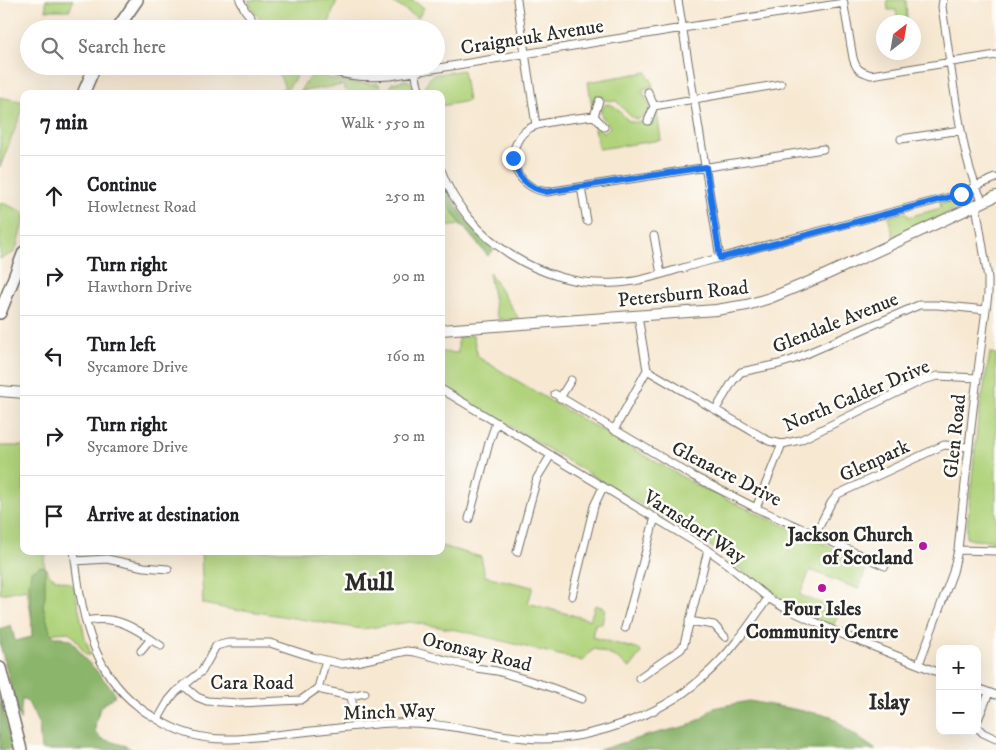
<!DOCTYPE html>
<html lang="en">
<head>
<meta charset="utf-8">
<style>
  :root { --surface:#fff; --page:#f2f2f2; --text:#202124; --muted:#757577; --line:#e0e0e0 }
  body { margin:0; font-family:"IM FELL DW Pica",serif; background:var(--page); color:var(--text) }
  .controls { position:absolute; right:15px; bottom:15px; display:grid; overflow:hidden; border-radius:10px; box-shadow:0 5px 20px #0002 }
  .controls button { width:45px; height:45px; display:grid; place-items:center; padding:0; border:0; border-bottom:1px solid var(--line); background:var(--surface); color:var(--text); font:25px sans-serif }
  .compass { position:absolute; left:876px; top:15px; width:45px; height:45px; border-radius:50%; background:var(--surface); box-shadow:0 5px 20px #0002; rotate:31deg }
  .stop { position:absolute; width:15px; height:15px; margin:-11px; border:4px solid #1a73e8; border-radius:50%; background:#fff }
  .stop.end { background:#1a73e8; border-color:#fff; box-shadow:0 1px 5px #0008 }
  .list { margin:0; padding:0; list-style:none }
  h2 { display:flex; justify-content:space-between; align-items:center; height:65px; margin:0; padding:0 20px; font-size:21px }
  h2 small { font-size:16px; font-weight:400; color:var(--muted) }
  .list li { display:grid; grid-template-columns:32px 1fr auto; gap:15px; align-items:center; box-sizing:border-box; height:80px; padding:0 20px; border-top:1px solid var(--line) }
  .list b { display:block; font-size:19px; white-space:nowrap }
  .list p { margin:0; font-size:16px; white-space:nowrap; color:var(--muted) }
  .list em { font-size:16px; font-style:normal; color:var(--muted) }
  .icon { flex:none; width:28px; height:28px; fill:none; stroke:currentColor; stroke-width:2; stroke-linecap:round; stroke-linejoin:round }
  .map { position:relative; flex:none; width:996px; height:750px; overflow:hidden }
  .search { position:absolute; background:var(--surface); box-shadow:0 5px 20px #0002; left:20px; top:20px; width:425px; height:55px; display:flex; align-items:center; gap:12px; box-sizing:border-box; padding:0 18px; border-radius:28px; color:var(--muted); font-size:19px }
  .panel { position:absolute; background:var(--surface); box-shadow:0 5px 20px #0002; left:20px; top:90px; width:425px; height:465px; border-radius:10px }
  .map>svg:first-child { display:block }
</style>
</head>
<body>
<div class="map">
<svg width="996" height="750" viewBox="0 0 996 750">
  <rect width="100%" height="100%" fill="#fdfcf7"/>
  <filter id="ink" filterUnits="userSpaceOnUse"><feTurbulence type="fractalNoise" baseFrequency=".02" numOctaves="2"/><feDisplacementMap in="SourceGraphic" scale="10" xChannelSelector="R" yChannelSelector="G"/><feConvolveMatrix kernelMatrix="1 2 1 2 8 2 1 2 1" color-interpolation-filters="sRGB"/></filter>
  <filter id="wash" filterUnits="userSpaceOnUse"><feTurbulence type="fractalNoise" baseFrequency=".0096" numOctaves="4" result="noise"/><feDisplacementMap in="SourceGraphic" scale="20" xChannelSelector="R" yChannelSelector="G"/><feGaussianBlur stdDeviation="1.12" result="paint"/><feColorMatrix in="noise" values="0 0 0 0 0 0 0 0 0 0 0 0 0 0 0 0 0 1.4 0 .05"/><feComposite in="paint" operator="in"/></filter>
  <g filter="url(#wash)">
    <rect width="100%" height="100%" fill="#f7e8d2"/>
    <path fill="#b0d37c" stroke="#6e7f54" d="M46 0H73L70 10H46Z
      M248 0H338L335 5 327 29H268L255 13Z
      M389 0H412L424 8 418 18Z
      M887 0H906L907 22H898L896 10H888Z
      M275 66H298L299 72 285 93 278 91 285 87Z
      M463 70 468 101 441 106V94H425L424 87 432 75Z
      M647 72 649 79H651L654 93 651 86 642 90 650 107C637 132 628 112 616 101L605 100V98L596 95 592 107 588 82Z
      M316 74C336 81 357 84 379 84L381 92 350 94 349 91 345 90 343 85 302 91V94H299C302 87 308 77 316 74Z
      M407 80 412 83 415 94H390V87L392 83Z
      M0 97 24 102V106L0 167Z
      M606 104C617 104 620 114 628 120 634 124 639 121 644 122 647 122 649 124 652 125L657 112 661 140 599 149 593 120 603 133 610 127C605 119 595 114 606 104Z
      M441 185 454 215 462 225 441 227Z
      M969 195 971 202 894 238 888 217 906 212 908 217 941 208 940 203Z
      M0 202 24 212V220L15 252 0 259Z
      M489 272 519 319 504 320 498 318 496 314Z
      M473 335 478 357 549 400 698 486 868 564 858 589 810 570 800 595 840 611 833 626 790 607 771 595 718 551 453 392 441 391V352L458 353V337Z
      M990 353 996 354V541L974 540 966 538 978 420Z
      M0 446H24V551H48C45 556 43 561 45 567 53 585 63 576 74 587L85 638 91 655H86L74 637 69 632 55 633 35 640 27 589 0 594Z
      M441 546 481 557 485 576 533 587 528 603 590 620 595 605 605 608 602 624H595L592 637 640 650 641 653 630 668 613 656 595 649 590 652 583 661 462 631 410 622 362 629 244 610 239 611 203 604 201 551H441Z"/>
    <path fill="#8cb56c" stroke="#5c704c" d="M441 182C456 207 473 230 494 250L488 256C472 237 443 207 441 182Z
      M40 566 45 567V596L43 605 50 632 55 637H61L71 640 78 649 83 657 95 669 115 693 114 697 101 706 96 720 95 732 102 739 126 746 132 750H41L39 725 28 702 22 698 20 721 0 644V629L11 625 15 641 32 637 31 602 29 585 31 571 36 569Z
      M0 697 12 750H0Z
      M749 701 831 716 849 731 876 750H599L649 735 687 726 702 718 713 708Z"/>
  </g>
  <g filter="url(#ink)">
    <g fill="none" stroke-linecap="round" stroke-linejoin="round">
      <defs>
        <path id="street" d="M240 0 245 10 260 29
          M517 0 536 125
          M678 0 720 258
          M843 0 853 58C856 69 859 71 871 75L996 55
          M943 0 942 7C947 39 951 71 956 102 962 136 967 171 983 202
          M316 66C342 76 363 78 390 76L695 26 844 3
          M415 72 420 94
          M648 92 654 106
          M599 101 594 116C579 118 542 121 530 128 524 131 520 136 517 142 505 165 523 189 547 192L823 149
          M594 116 604 127
          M648 121 654 106 781 84
          M901 139 961 130
          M441 170C467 240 542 288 617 283 638 282 659 275 679 269 707 261 735 254 763 246 829 229 895 211 961 194L976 186 996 178
          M581 187 587 221
          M654 236 661 274
          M647 370 769 441 782 444 800 440 923 380 938 376 977 378
          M441 389 708 550 721 559 768 598 785 608 839 633 940 673
          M555 394 691 475 756 508 885 566
          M560 398 571 380
          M716 409 733 381 741 372 779 364 792 360 919 305H937L986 310
          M614 430 647 370 638 316
          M756 508 782 444
          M469 519 489 443 496 423
          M815 535 831 503 838 494 944 445 968 447
          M958 550 996 551
          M74 551C81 609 89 669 139 707 144 712 151 715 157 719 179 733 205 740 231 739 243 739 255 737 266 736 293 733 321 730 348 727 363 726 377 723 392 723 438 721 480 733 525 738 583 744 659 717 702 678 729 655 749 626 768 598
          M517 552 537 478 551 455
          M75 561 107 559 144 567 168 569
          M572 596 594 506 603 487
          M86 621C119 615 135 628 161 646
          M689 621 714 625 725 637
          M625 628 655 517
          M141 651 151 639
          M919 664 953 572 958 550 973 409 988 294V278L976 205
          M639 678 681 649 684 644 708 550
          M183 685 197 697 207 701 239 703 301 700 318 688 322 690 350 696 365 693
          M318 688 326 660
          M977 688 996 695
          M351 696 353 707
          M158 719 169 700 176 692 202 671 216 646 228 643H270L313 657 342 664 356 662 407 651 415 652 476 668 497 671 544 685 582 699
          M977 722 989 693
          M977 727 983 733 996 739"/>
        <path id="secondary" d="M441 330 716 310 747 305 770 298 823 276 996 196
          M0 391 24 393"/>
        <path id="primary" d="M117 29 137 0
          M83 94 95 66
          M0 313 24 252
          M0 668 21 750"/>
      </defs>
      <use href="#street" stroke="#726d65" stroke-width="9"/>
      <use href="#secondary" stroke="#726d65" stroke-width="12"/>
      <use href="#primary" stroke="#726d65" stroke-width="14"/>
      <use href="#street" stroke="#fff" stroke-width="7"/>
      <use href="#secondary" stroke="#fff" stroke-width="10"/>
      <use href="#primary" stroke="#fff" stroke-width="11"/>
    </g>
  </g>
  <g fill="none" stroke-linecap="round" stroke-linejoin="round" filter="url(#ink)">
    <path stroke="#1a73e8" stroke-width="6" d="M513 158C515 176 529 189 547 192L706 167 720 258 961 194"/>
  </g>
  <g fill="#b5179e" stroke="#fdfcf7" stroke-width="2">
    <circle cx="923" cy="546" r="5"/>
    <circle cx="822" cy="588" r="5"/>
  </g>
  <g text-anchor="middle" stroke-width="5" stroke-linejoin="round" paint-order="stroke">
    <g font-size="20" fill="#2b2b2b" stroke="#fdfcf7">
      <text transform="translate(532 36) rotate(-9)" y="7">Craigneuk Avenue</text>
      <text transform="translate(683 293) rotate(-6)" y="7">Petersburn Road</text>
      <text transform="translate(835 322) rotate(-22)" y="7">Glendale Avenue</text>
      <text transform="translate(856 395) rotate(-23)" y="7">North Calder Drive</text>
      <text transform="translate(954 436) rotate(-84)" y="7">Glen Road</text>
      <text transform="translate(874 460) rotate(-25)" y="7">Glenpark</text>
      <text transform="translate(727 473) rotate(27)" y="7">Glenacre Drive</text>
      <text transform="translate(695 526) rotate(33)" y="7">Varnsdorf Way</text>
      <text transform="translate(477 651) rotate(14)" y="7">Oronsay Road</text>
      <text x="252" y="689">Cara Road</text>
      <text transform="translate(389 711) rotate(-2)" y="7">Minch Way</text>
    </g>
    <g font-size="20" font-weight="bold" fill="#2b2b2b" stroke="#fdfcf7" text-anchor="end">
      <text x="913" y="541">Jackson Church<tspan x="913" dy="23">of Scotland</tspan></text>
      <text x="822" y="615" text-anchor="middle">Four Isles<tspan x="822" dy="23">Community Centre</tspan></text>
    </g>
    <g font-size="21" font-weight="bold" fill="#2b2b2b" stroke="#fdfcf7">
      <text x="889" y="709">Islay</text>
    </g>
    <g font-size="25" font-weight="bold" fill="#2b2b2b" stroke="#fdfcf7">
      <text x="369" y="590">Mull</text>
    </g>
  </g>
</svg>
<div class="controls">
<button>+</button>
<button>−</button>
</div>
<svg class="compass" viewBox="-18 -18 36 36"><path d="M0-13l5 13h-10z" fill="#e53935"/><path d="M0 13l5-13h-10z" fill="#757577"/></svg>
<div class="stop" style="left:961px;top:194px"></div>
<div class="stop end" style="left:513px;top:158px"></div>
<div class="search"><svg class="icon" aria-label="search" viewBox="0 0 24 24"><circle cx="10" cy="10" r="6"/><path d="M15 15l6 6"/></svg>Search here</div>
<section class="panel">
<h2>7 min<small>Walk · 550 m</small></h2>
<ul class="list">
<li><svg class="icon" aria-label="ahead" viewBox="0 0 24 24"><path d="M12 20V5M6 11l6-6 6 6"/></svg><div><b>Continue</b><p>Howletnest Road</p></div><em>250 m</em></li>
<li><svg class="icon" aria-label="right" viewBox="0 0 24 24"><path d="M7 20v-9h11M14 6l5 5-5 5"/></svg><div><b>Turn right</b><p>Hawthorn Drive</p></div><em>90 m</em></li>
<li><svg class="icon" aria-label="left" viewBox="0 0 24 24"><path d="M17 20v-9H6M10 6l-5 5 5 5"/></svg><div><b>Turn left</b><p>Sycamore Drive</p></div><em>160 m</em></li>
<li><svg class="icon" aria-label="right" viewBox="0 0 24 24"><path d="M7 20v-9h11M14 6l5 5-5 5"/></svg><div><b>Turn right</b><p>Sycamore Drive</p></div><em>50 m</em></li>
<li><svg class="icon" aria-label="arrive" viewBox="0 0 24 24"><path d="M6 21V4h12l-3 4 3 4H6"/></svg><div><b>Arrive at destination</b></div></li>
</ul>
</section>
</div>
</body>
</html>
